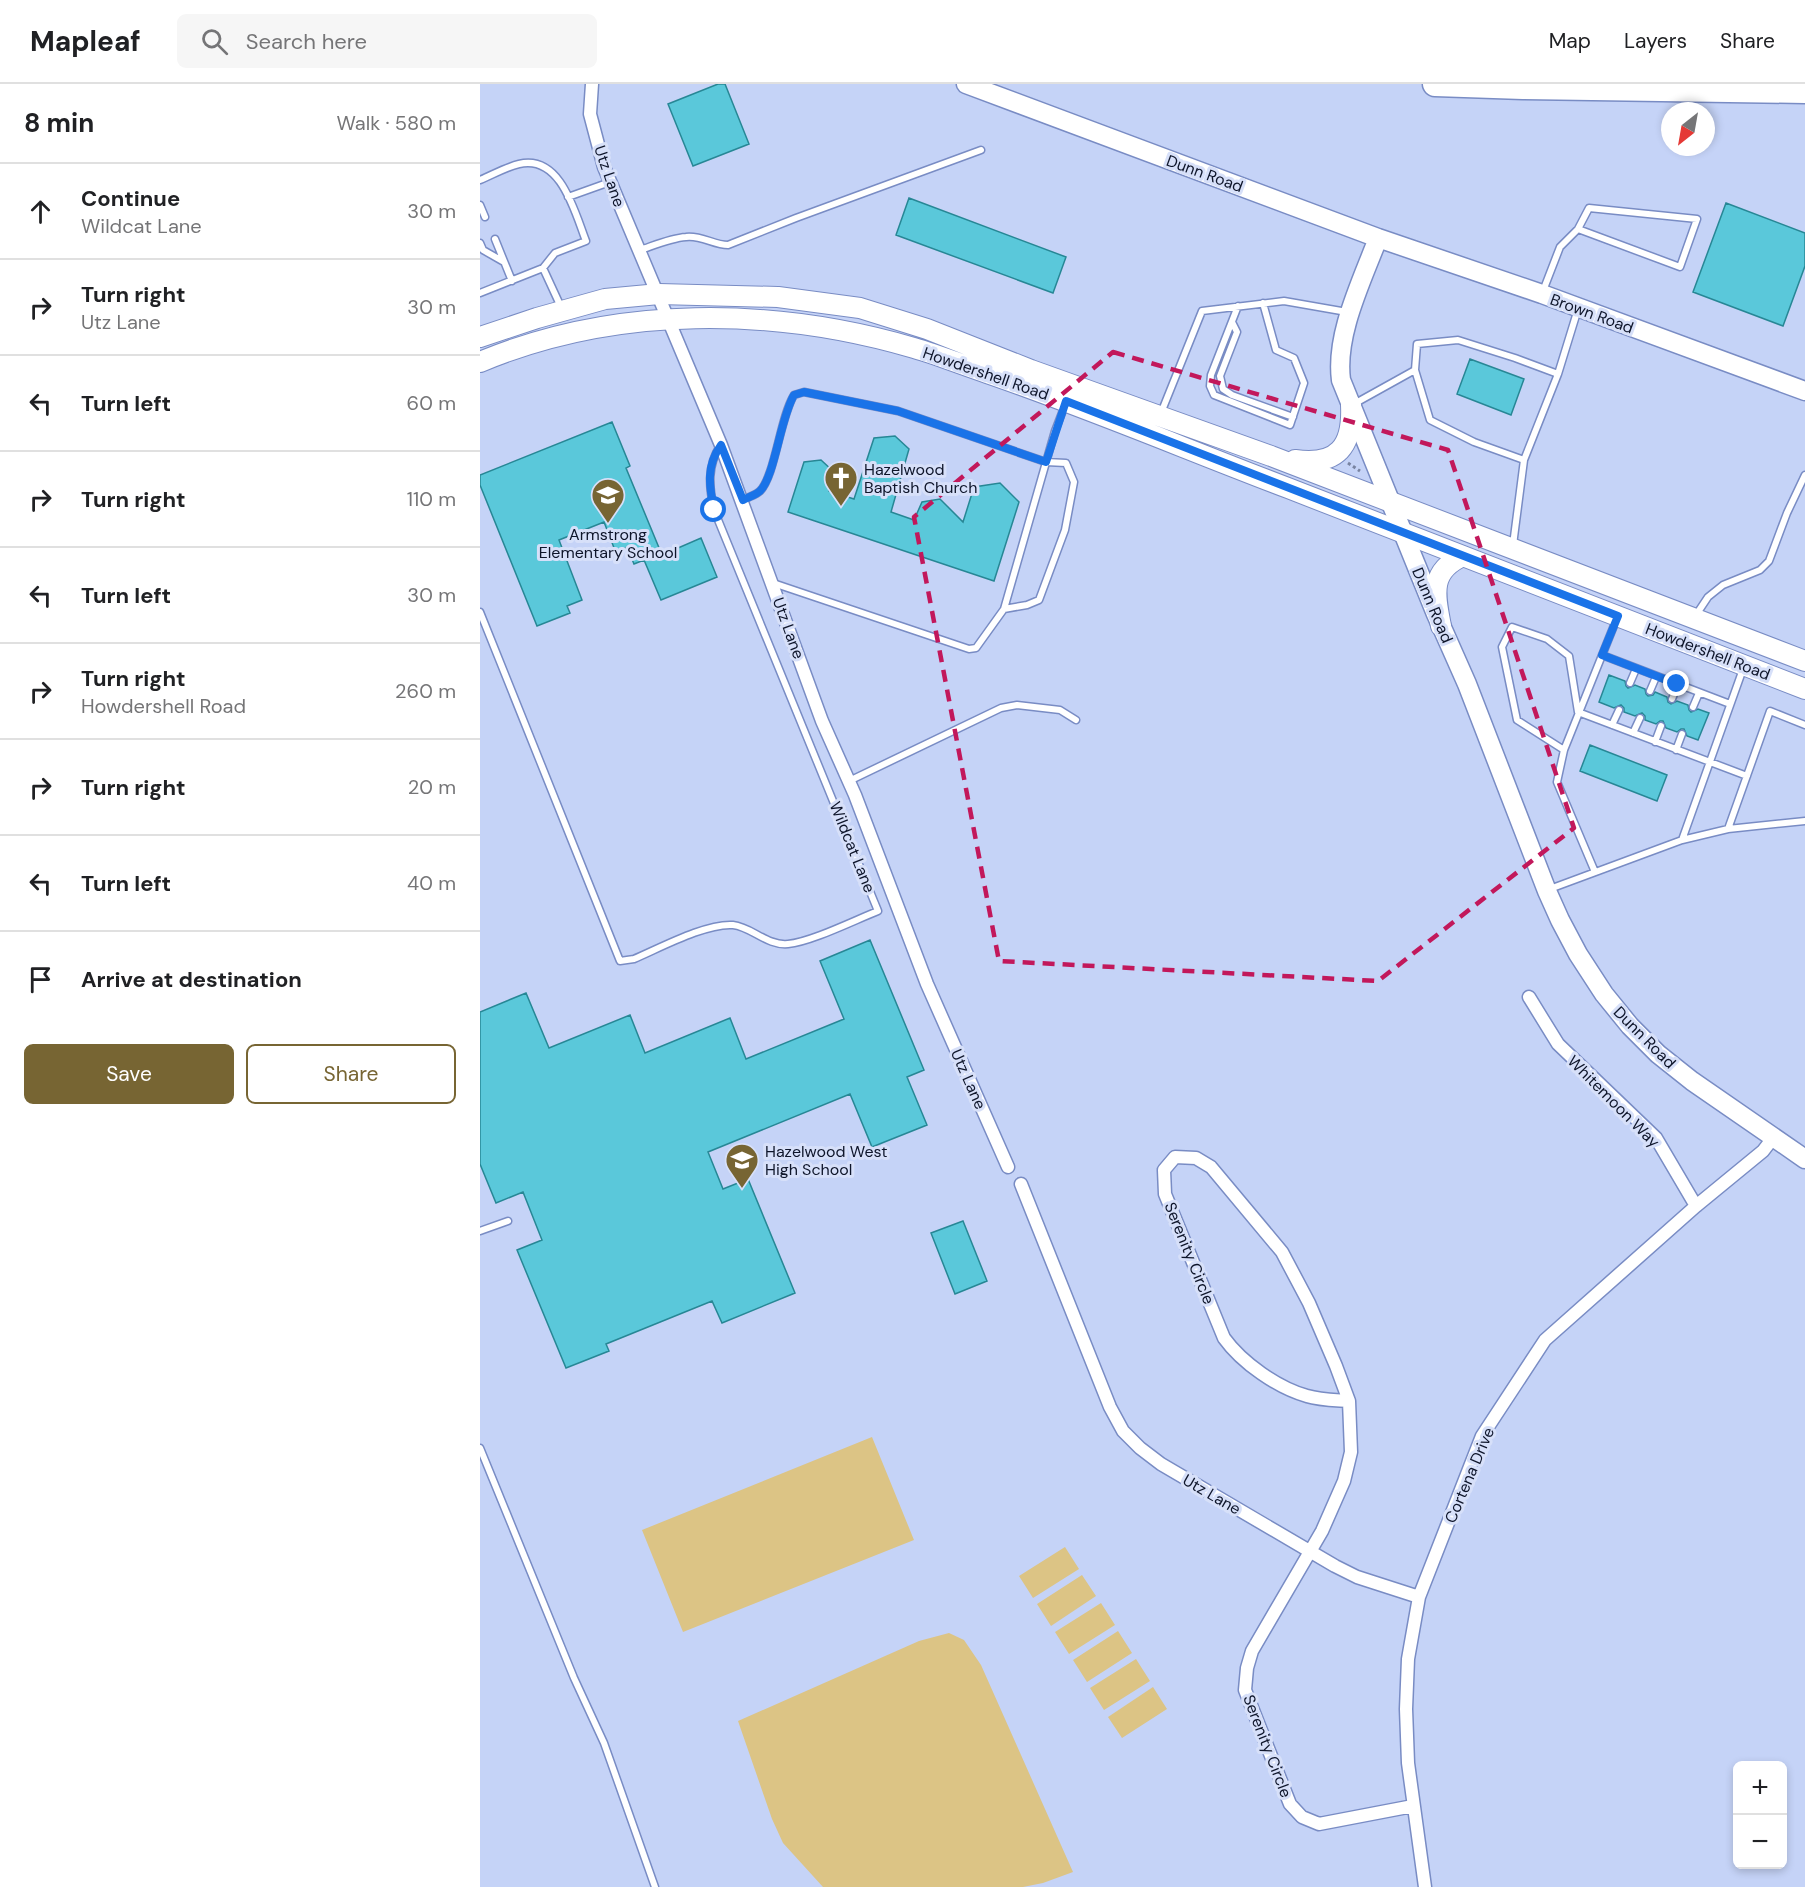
<!DOCTYPE html>
<html lang="en">
<head>
<meta charset="utf-8">
<style>
  :root { --surface:#fff; --page:#f6f6f6; --text:#202124; --muted:#757577; --line:#e0e0e0; --accent:#776533 }
  body { margin:0; font-family:"DM Sans",sans-serif; background:var(--page); color:var(--text) }
  .controls { position:absolute; right:18px; bottom:18px; display:grid; overflow:hidden; border-radius:9px; box-shadow:0 3px 9px #0003 }
  .controls button { width:54px; height:54px; display:grid; place-items:center; padding:0; border:0; border-bottom:2px solid var(--line); background:var(--surface); color:var(--text); font:30px sans-serif }
  .compass { position:absolute; left:1181px; top:18px; width:54px; height:54px; border-radius:50%; background:var(--surface); box-shadow:0 3px 9px #0003; rotate:211deg }
  .stop { position:absolute; width:18px; height:18px; margin:-14px; border:4px solid #1a73e8; border-radius:50%; background:#fff }
  .stop.end { background:#1a73e8; border-color:#fff; box-shadow:0 2px 6px #0008 }
  .list { margin:0; padding:0; list-style:none }
  h2 { display:flex; justify-content:space-between; align-items:center; height:78px; margin:0; padding:0 24px; font-size:26px }
  h2 small { font-size:20px; font-weight:400; color:var(--muted) }
  .list li { display:grid; grid-template-columns:39px 1fr auto; gap:18px; align-items:center; box-sizing:border-box; height:96px; padding:0 24px; border-top:2px solid var(--line) }
  .list b { display:block; font-size:22px; white-space:nowrap }
  .list p { margin:0; font-size:20px; white-space:nowrap; color:var(--muted) }
  .list em { font-size:20px; font-style:normal; color:var(--muted) }
  .actions { display:flex; gap:12px; padding:18px 24px }
  .actions a { flex:1; padding:14px 0; border:2px solid var(--accent); border-radius:9px; text-align:center; font-size:21px; color:var(--accent) }
  .actions .main { background:var(--accent); color:#fff }
  .icon { flex:none; width:33px; height:33px; fill:none; stroke:currentColor; stroke-width:2; stroke-linecap:round; stroke-linejoin:round }
  .map { position:relative; flex:none; width:1325px; height:1803px; overflow:hidden }
  header { display:flex; align-items:center; gap:36px; box-sizing:border-box; height:84px; padding:0 30px; background:var(--surface); border-bottom:2px solid var(--line) }
  header strong { font-size:28px }
  nav { display:flex; gap:33px; margin-inline-start:auto; font-size:21px }
  .search { width:420px; height:54px; background:var(--page); display:flex; align-items:center; gap:15px; box-sizing:border-box; padding:0 21px; border-radius:9px; color:var(--muted); font-size:22px }
  main { display:flex }
  aside { flex:1; background:var(--surface) }
  .map>svg:first-child { display:block }
</style>
</head>
<body>
<header>
<strong>Mapleaf</strong>
<div class="search"><svg class="icon" aria-label="search" viewBox="0 0 24 24"><circle cx="10" cy="10" r="6"/><path d="M15 15l6 6"/></svg>Search here</div>
<nav><a>Map</a><a>Layers</a><a>Share</a></nav>
</header>
<main>
<aside>
<h2>8 min<small>Walk · 580 m</small></h2>
<ul class="list">
<li><svg class="icon" aria-label="ahead" viewBox="0 0 24 24"><path d="M12 20V5M6 11l6-6 6 6"/></svg><div><b>Continue</b><p>Wildcat Lane</p></div><em>30 m</em></li>
<li><svg class="icon" aria-label="right" viewBox="0 0 24 24"><path d="M7 20v-9h11M14 6l5 5-5 5"/></svg><div><b>Turn right</b><p>Utz Lane</p></div><em>30 m</em></li>
<li><svg class="icon" aria-label="left" viewBox="0 0 24 24"><path d="M17 20v-9H6M10 6l-5 5 5 5"/></svg><div><b>Turn left</b></div><em>60 m</em></li>
<li><svg class="icon" aria-label="right" viewBox="0 0 24 24"><path d="M7 20v-9h11M14 6l5 5-5 5"/></svg><div><b>Turn right</b></div><em>110 m</em></li>
<li><svg class="icon" aria-label="left" viewBox="0 0 24 24"><path d="M17 20v-9H6M10 6l-5 5 5 5"/></svg><div><b>Turn left</b></div><em>30 m</em></li>
<li><svg class="icon" aria-label="right" viewBox="0 0 24 24"><path d="M7 20v-9h11M14 6l5 5-5 5"/></svg><div><b>Turn right</b><p>Howdershell Road</p></div><em>260 m</em></li>
<li><svg class="icon" aria-label="right" viewBox="0 0 24 24"><path d="M7 20v-9h11M14 6l5 5-5 5"/></svg><div><b>Turn right</b></div><em>20 m</em></li>
<li><svg class="icon" aria-label="left" viewBox="0 0 24 24"><path d="M17 20v-9H6M10 6l-5 5 5 5"/></svg><div><b>Turn left</b></div><em>40 m</em></li>
<li><svg class="icon" aria-label="arrive" viewBox="0 0 24 24"><path d="M6 21V4h12l-3 4 3 4H6"/></svg><div><b>Arrive at destination</b></div></li>
</ul>
<div class="actions"><a class="main">Save</a><a>Share</a></div>
</aside>
<div class="map">
<svg width="1325" height="1803" viewBox="0 0 1325 1803">
  <rect width="100%" height="100%" fill="#c5d3f7"/>
  <path fill="#dcc485" d="M392 1353 434 1456 203 1548 162 1446Z
    M585 1463 599 1485 553 1514 539 1492Z
    M602 1491 616 1512 571 1542 557 1520Z
    M621 1519 635 1541 589 1570 575 1548Z
    M638 1547 652 1569 607 1598 593 1576Z
    M469 1549 484 1556 501 1581 593 1788 563 1799 543 1803H343L303 1759 292 1735 258 1637 439 1557Z
    M656 1575 670 1597 624 1626 610 1604Z
    M673 1603 687 1625 642 1654 628 1633Z"/>
  <path fill="#5ac8da" stroke="#278795" stroke-width="1.5" d="M238 0H245L269 60 213 82 188 20Z
    M429 114 586 173 573 209 416 151Z
    M1246 119 1325 149V182L1303 242 1213 208Z
    M990 275 1044 295 1031 331 977 310Z
    M132 338 150 382 146 384 182 471 221 454 237 493 181 516 164 476 154 480 147 463 136 469 124 438 79 456 102 516 87 522 90 529 57 542 0 401V391Z
    M415 352 429 365 411 428 434 436 442 418 460 415 483 438 494 403 520 399 539 418 514 497 308 428 324 378 341 376 355 389 349 407 374 415 394 354Z
    M1129 591 1145 597 1146 602 1148 604 1155 601 1165 605 1166 610 1168 612 1173 611 1175 608 1187 613 1188 618 1191 620 1197 617 1208 621 1209 626 1211 628 1218 625 1229 629 1218 656 1207 652 1204 645H1201L1197 648 1186 644 1183 637H1180L1176 640 1165 636V632L1162 629 1155 632 1144 628V624L1141 621 1134 624 1119 618Z
    M1110 661 1187 691 1177 717 1100 687Z
    M390 856 444 986 427 993 447 1041 392 1063 370 1010 228 1068 243 1105 268 1095 315 1209 242 1239 232 1217 126 1260 129 1267 86 1284 37 1166 62 1156 43 1108 16 1119 0 1080V928L46 909 69 964 150 931 165 969 250 934 266 975 364 935 340 877Z
    M483 1137 507 1197 475 1210 451 1149Z"/>
  <g fill="none" stroke-linecap="round" stroke-linejoin="round">
    <defs>
      <path id="lane" d="M0 96C12 91 26 83 39 80 81 70 95 129 106 157L75 169 63 184
        M88 113 130 98
        M0 121 5 133
        M15 155 32 197
        M0 159 3 166 24 178
        M160 166C175 161 191 154 206 153 221 151 234 161 248 161L316 134 501 66
        M1063 207 1080 163 1098 145 1200 183 1217 135 1109 124 1098 145
        M0 209 63 184 81 223
        M758 222 731 291 730 302 734 311 810 341 824 299 814 274 796 266 783 219
        M752 238 757 248 740 292 743 305 752 311 813 333
        M1078 290 1098 225
        M872 321 935 286
        M681 329 722 227 804 217 867 228
        M263 416C268 413 276 411 280 407 295 392 300 334 314 311L324 308 418 327 566 378 586 379 594 398 585 446 559 516 547 521 524 525
        M1033 461 1044 376 994 358 950 336 935 286 937 260 978 256 1035 274 1078 290 1044 376
        M293 499 489 565 496 564 524 525 575 347 585 321
        M0 528 140 877 154 875C180 864 226 839 253 841 272 843 287 862 308 860 331 858 375 836 398 827L234 426C229 403 227 382 240 362
        M1216 531 1228 513 1243 501 1280 486 1289 477 1307 429 1325 391
        M1122 571 1250 620
        M1150 599 1156 585
        M1170 607 1176 593
        M1192 615 1198 600
        M1213 623 1219 609
        M1132 641 1139 626
        M1153 649 1160 634
        M1175 658 1181 642
        M1084 666 1037 636 1022 563 1032 543 1067 555 1089 572 1098 628 1267 692
        M1196 666 1202 650
        M369 697 521 624 537 621 580 626 596 636
        M1248 745 1325 737
        M1202 756 1248 745 1290 627 1325 641
        M1115 788 1077 698 1084 666 1137 534
        M1067 806 1202 756 1263 585
        M0 1147 28 1137
        M0 1364 94 1594 124 1659 175 1803"/>
      <path id="street" d="M112 0 110 30 124 83 241 361 342 637 375 711 447 900 528 1083
        M1049 913 1078 960 1176 1054 1216 1122
        M541 1100 630 1323 643 1347 660 1364 681 1380 855 1482 877 1493 939 1513
        M869 1317C856 1316 840 1316 827 1312 798 1304 762 1279 744 1254L685 1110 684 1086 695 1073 716 1074 731 1083 802 1168 829 1219 856 1282 869 1317 871 1368 864 1397 842 1447 772 1567 767 1584 765 1606 810 1720 822 1733 839 1740 933 1722
        M945 1803 928 1679 926 1625 928 1575 939 1513 1002 1352 1065 1256 1216 1122 1283 1067 1293 1054"/>
      <path id="secondary" d="M486 0 898 154 1062 210 1325 307
        M898 154C882 197 855 250 861 296L956 530 987 600 1067 807 1080 836 1098 870 1124 910 1150 942 1178 970 1212 997 1325 1075"/>
      <path id="primary" d="M0 253 57 234 125 215 179 210 298 213 380 224 447 245 551 286 791 372 1325 577
        M0 278C136 221 294 223 434 264 458 271 483 281 507 289 609 324 708 366 808 404 981 471 1153 538 1325 605
        M815 376C858 382 873 362 871 321
        M961 542C955 511 949 487 983 472"/>
      <path id="highway" d="M955 0 1043 3 1325 7"/>
    </defs>
    <use href="#lane" stroke="#798cc4" stroke-width="9"/>
    <use href="#street" stroke="#798cc4" stroke-width="15"/>
    <use href="#secondary" stroke="#798cc4" stroke-width="21"/>
    <use href="#primary" stroke="#798cc4" stroke-width="22"/>
    <use href="#highway" stroke="#798cc4" stroke-width="27"/>
    <path stroke="#7984a2" stroke-width="3" stroke-dasharray="3 3" stroke-linecap="butt" d="M868 379 880 387"/>
    <use href="#lane" stroke="#fff" stroke-width="6"/>
    <use href="#street" stroke="#fff" stroke-width="12"/>
    <use href="#secondary" stroke="#fff" stroke-width="18"/>
    <use href="#primary" stroke="#fff" stroke-width="20"/>
    <use href="#highway" stroke="#fff" stroke-width="24"/>
  </g>
  <g fill="none" stroke-linecap="round" stroke-linejoin="round">
    <path stroke="#1a73e8" stroke-width="8" d="M234 426C229 401 226 382 241 361L263 416C268 413 276 411 280 407 295 392 300 335 314 311L324 308 418 327 566 378 586 317 1138 532 1122 571 1197 600"/>
  </g>
  <path fill="none" stroke="#c2185b" stroke-width="4.5" stroke-dasharray="12 8" stroke-linejoin="round" d="M633 268 968 366 1094 744 898 897 519 877 434 433Z"/>
  <defs>
    <symbol id="church-pin" viewBox="-11 -11 22 30"><path d="M0 17L-7.5 6A9.5 9.5 0 1 1 7.5 6Z" fill="#776533" stroke="#d7e0f9"/><path d="M-1.2-6h2.4v3.5h3.3v2.4h-3.3V6h-2.4V-.1h-3.3v-2.4h3.3Z" fill="#fff"/></symbol>
    <symbol id="school-pin" viewBox="-11 -11 22 30"><path d="M0 17L-7.5 6A9.5 9.5 0 1 1 7.5 6Z" fill="#776533" stroke="#d7e0f9"/><path d="M0-5L7-2L0 1L-7-2ZM-4 1L0 2.5L4 1V4Q0 6-4 4Z" fill="#fff"/></symbol>
  </defs>
  <g fill-rule="evenodd">
    <use href="#church-pin" x="342" y="375" width="38" height="52"/>
    <use href="#school-pin" x="109" y="392" width="38" height="52"/>
    <use href="#school-pin" x="243" y="1057" width="38" height="52"/>
  </g>
  <g text-anchor="middle" stroke-width="6" stroke-linejoin="round" paint-order="stroke">
    <g font-size="16" fill="#0e152a" stroke="#d7e0f9">
      <text transform="translate(725 89) rotate(20)" y="6">Dunn Road</text>
      <text transform="translate(130 92) rotate(71)" y="6">Utz Lane</text>
      <text transform="translate(1112 229) rotate(20)" y="6">Brown Road</text>
      <text transform="translate(506 289) rotate(19)" y="6">Howdershell Road</text>
      <text transform="translate(953 521) rotate(67)" y="6">Dunn Road</text>
      <text transform="translate(309 544) rotate(70)" y="6">Utz Lane</text>
      <text transform="translate(1228 567) rotate(21)" y="6">Howdershell Road</text>
      <text transform="translate(373 763) rotate(68)" y="6">Wildcat Lane</text>
      <text transform="translate(1165 953) rotate(45)" y="6">Dunn Road</text>
      <text transform="translate(489 995) rotate(66)" y="6">Utz Lane</text>
      <text transform="translate(1134 1017) rotate(45)" y="6">Whitemoon Way</text>
      <text transform="translate(710 1169) rotate(68)" y="6">Serenity Circle</text>
      <text transform="translate(989 1391) rotate(-67)" y="6">Cortena Drive</text>
      <text transform="translate(732 1410) rotate(30)" y="6">Utz Lane</text>
      <text transform="translate(788 1662) rotate(69)" y="6">Serenity Circle</text>
    </g>
    <g font-size="16" fill="#0e152a" stroke="#d7e0f9" text-anchor="start">
      <text x="384" y="391">Hazelwood<tspan x="384" dy="18">Baptish Church</tspan></text>
      <text x="128" y="456" text-anchor="middle">Armstrong<tspan x="128" dy="18">Elementary School</tspan></text>
      <text x="285" y="1073">Hazelwood West<tspan x="285" dy="18">High School</tspan></text>
    </g>
  </g>
</svg>
<div class="controls">
<button>+</button>
<button>−</button>
</div>
<svg class="compass" viewBox="-18 -18 36 36"><path d="M0-13l5 13h-10z" fill="#e53935"/><path d="M0 13l5-13h-10z" fill="#757577"/></svg>
<div class="stop" style="left:234px;top:426px"></div>
<div class="stop end" style="left:1197px;top:600px"></div>
</div>
</main>
</body>
</html>
